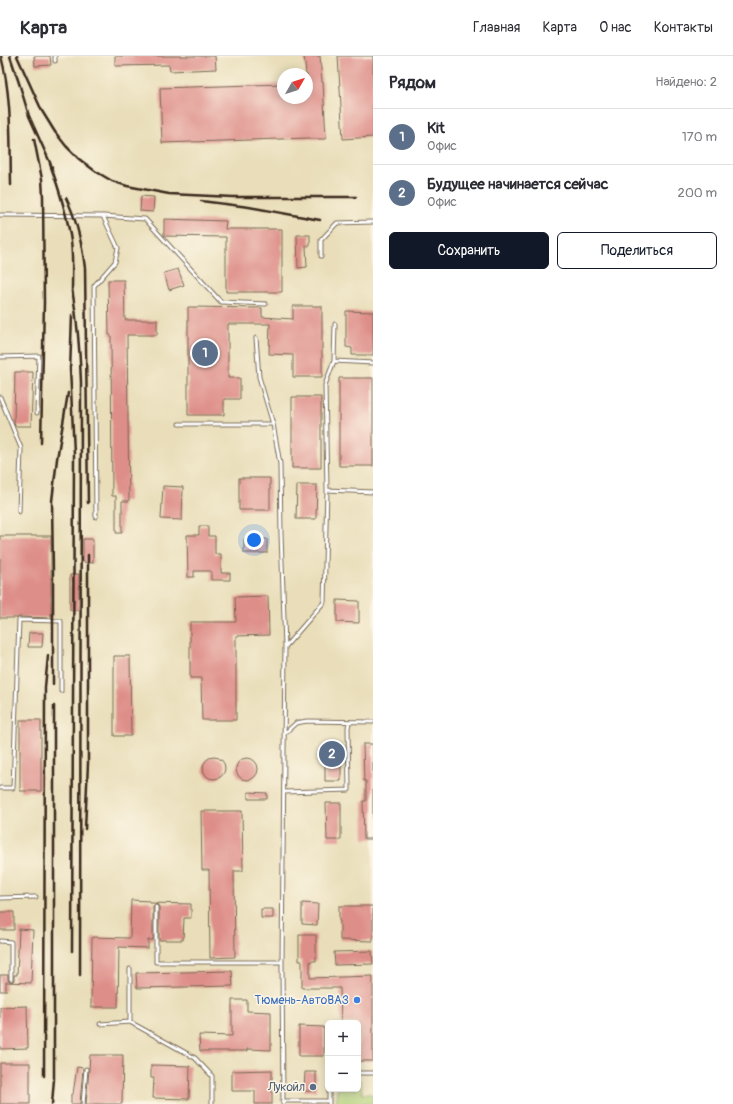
<!DOCTYPE html>
<html lang="ru">
<head>
<meta charset="utf-8">
<style>
  :root { --surface:#fff; --page:#f2f2f3; --text:#2b2b33; --muted:#7c7c81; --line:#e1e1e2; --accent:#111827 }
  body { margin:0; font-family:Pangolin,sans-serif; background:var(--page); color:var(--text) }
  .controls { position:absolute; right:12px; bottom:12px; display:grid; overflow:hidden; border-radius:6px; box-shadow:0 2px 10px #0003 }
  .controls button { width:36px; height:36px; display:grid; place-items:center; padding:0; border:0; border-bottom:1px solid var(--line); background:var(--surface); color:var(--text); font:20px sans-serif }
  .compass { position:absolute; left:277px; top:12px; width:36px; height:36px; border-radius:50%; background:var(--surface); box-shadow:0 2px 10px #0003; rotate:51deg }
  .you { position:absolute; left:254px; top:484px; width:14px; height:14px; margin:-10px; border:3px solid #fff; border-radius:50%; background:#1a73e8; box-shadow:0 0 0 6px #1a73e833 }
  .badge { display:grid; place-items:center; width:26px; height:26px; border-radius:50%; background:var(--accent); color:#fff; font-size:13px; font-weight:700 }
  .pin { position:absolute; translate:-50% -50%; border:2px solid #fff; box-shadow:0 1px 4px #0006 }
  .list { margin:0; padding:0; list-style:none }
  h2 { display:flex; justify-content:space-between; align-items:center; height:52px; margin:0; padding:0 16px; font-size:17px }
  h2 small { font-size:13px; font-weight:400; color:var(--muted) }
  .list li { display:grid; grid-template-columns:26px 1fr auto; gap:12px; align-items:center; box-sizing:border-box; height:56px; padding:0 16px; border-top:1px solid var(--line) }
  .list b { display:block; font-size:15px; white-space:nowrap }
  .list p { margin:0; font-size:13px; white-space:nowrap; color:var(--muted) }
  .list em { font-size:13px; font-style:normal; color:var(--muted) }
  .actions { display:flex; gap:8px; padding:12px 16px }
  .actions a { flex:1; padding:9px 0; border:1px solid var(--accent); border-radius:6px; text-align:center; font-size:14px; color:var(--accent) }
  .actions .main { background:var(--accent); color:#fff }
  .map { position:relative; flex:none; width:373px; height:1048px; overflow:hidden }
  header { display:flex; align-items:center; gap:24px; box-sizing:border-box; height:56px; padding:0 20px; background:var(--surface); border-bottom:1px solid var(--line) }
  header strong { font-size:19px }
  nav { display:flex; gap:22px; margin-inline-start:auto; font-size:14px }
  main { display:flex }
  aside { flex:1; background:var(--surface) }
  .map>svg:first-child { display:block }
</style>
</head>
<body>
<header>
<strong>Карта</strong>
<nav><a>Главная</a><a>Карта</a><a>О нас</a><a>Контакты</a></nav>
</header>
<main>
<div class="map">
<svg width="373" height="1048" viewBox="0 0 373 1048">
  <rect width="100%" height="100%" fill="#fcf5e5"/>
  <filter id="ink" filterUnits="userSpaceOnUse"><feTurbulence type="fractalNoise" baseFrequency=".025" numOctaves="2"/><feDisplacementMap in="SourceGraphic" scale="8" xChannelSelector="R" yChannelSelector="G"/><feConvolveMatrix kernelMatrix="1 2 1 2 8 2 1 2 1" color-interpolation-filters="sRGB"/></filter>
  <filter id="wash" filterUnits="userSpaceOnUse"><feTurbulence type="fractalNoise" baseFrequency=".012" numOctaves="4" result="noise"/><feDisplacementMap in="SourceGraphic" scale="16" xChannelSelector="R" yChannelSelector="G"/><feGaussianBlur stdDeviation="0.9" result="paint"/><feColorMatrix in="noise" values="0 0 0 0 0 0 0 0 0 0 0 0 0 0 0 0 0 1.4 0 .05"/><feComposite in="paint" operator="in"/></filter>
  <g filter="url(#wash)">
    <rect width="100%" height="100%" fill="#e9deb9"/>
    <path fill="#b3d27a" stroke="#777e4c" d="M358 1024H361L362 1038H373V1048H337V1033H358Z"/>
    <g id="blocks">
      <path fill="#de8e89" d="M34 0H50L51 9 35 10Z
        M115 0H215L216 13 170 15 169 9 115 10Z
        M304 0H320L322 26H323L326 83H310V82L162 87 160 32 283 28V42H308L307 18H306Z
        M338 0H373V81L343 83Z
        M141 140 154 141 153 156 140 155Z
        M164 163 226 165 225 173H282V236H226V181L164 180Z
        M297 179H310V190H306L307 211 298 212Z
        M178 213 184 229 169 234 164 217Z
        M108 224H124L125 264H157V279H127L129 445H122V477H116V440H112L111 279H109Z
        M293 250H322V321H293V299L269 298 270 268H228V322H240V343H224V359H188V251L262 252V261L293 263Z
        M346 255 373 256V299H352V292L346 291Z
        M15 316H33L31 370H15L14 367Z
        M339 322H373V410H339Z
        M292 341H321V412H292Z
        M239 422H270V454H239Z
        M297 429H317L316 463H296Z
        M163 430 183 431 182 464 161 463Z
        M199 470H208V480H215V498H221V517H230V524H211V515H194V521H188L187 479H199Z
        M0 480H51V562L19 561 17 562H0Z
        M83 483H93V507L83 506Z
        M244 483H267V497H244Z
        M79 518V554H70V519Z
        M268 540 269 579 236 580V664H202L201 622H190V566H236L235 541Z
        M337 544 359 545V567L337 566Z
        M29 577H43L42 591H28Z
        M114 600H130L131 680H114Z
        M20 664H41V735H20Z
        M363 688H373V783H364L363 745H366V725H364Z
        M325 689H341V725H325Z
        M203 712a11 11 0 1 1 22 0a11 11 0 1 1-22 0Z
        M236 713a11 11 0 1 1 22 0a11 11 0 1 1-22 0Z
        M248 736 267 737V743H248Z
        M326 747H341V784H327Z
        M201 755H242L243 815H234L235 901 210 902 209 814H202Z
        M131 844 150 845V847L191 848V862H184L183 884H159V851L157 848 154 849 153 851V884H148V892L119 891 118 951H91L92 881 130 882Z
        M302 847 318 848 317 869 302 868Z
        M339 850H373V885L340 884V865H339Z
        M261 853H273V862H261Z
        M0 856H14V874H0Z
        M19 873 33 874 31 927 6 926V935H0V919H8V924L11 926 14 924V919H17Z
        M299 879H316V905H310V922L373 920V1005H358V967H341L340 932H302V905H299Z
        M372 895 373 908 335 909 334 896Z
        M232 915 233 930 137 932 136 917Z
        M232 944H247V955L271 956V994L247 993V995H200L199 979 232 980Z
        M27 950 28 992 0 993V951Z
        M299 970 324 971V1000H299Z
        M90 999H123L122 1048H86L89 1013Z
        M0 1007H30V1048H0Z
        M151 1009 190 1010 189 1043 153 1042 154 1022H151Z
        M77 1011 83 1012 80 1048H71V1038H73Z
        M272 1014V1048H255V1035H232V1015Z
        M305 1016H316V1035H304Z"/>
    </g>
  </g>
  <g filter="url(#ink)">
    <use href="#blocks" fill-opacity="0" stroke="#786954" stroke-width="1"/>
    <g fill="none" stroke-linecap="round" stroke-linejoin="round">
      <defs>
        <path id="lane" d="M55 0V5
          M0 159 103 160 145 163 221 246 266 248
          M321 200V184L337 167 373 166
          M256 282 259 321 273 368 280 408 281 478 285 591
          M0 301 39 300 37 357
          M334 305 373 307
          M0 341 21 392 19 456
          M179 368H273
          M327 434 373 436
          M96 461 94 230 115 206 118 192 103 160
          M285 677 296 667 307 665 373 666
          M0 732H13L19 564 61 565V635
          M284 736 349 734 348 672 349 666
          M0 842 36 841
          M156 851V906H282
          M0 885 11 886V923
          M130 913V966L195 1002 212 1020V1048
          M100 968 130 966
          M358 1017H373
          M282 1045H329V1048
          M329 1045V1033
          M83 1048 86 1013
          M283 1048 282 906 285 591 324 546 327 434 325 329 334 305 335 268"/>
      </defs>
      <use href="#lane" stroke="#786954" stroke-width="5"/>
      <use href="#lane" stroke="#fff" stroke-width="3"/>
      <path stroke="#3b2a1e" stroke-width="2.5" d="M1 0C12 41 10 87 11 129
        M10 0 20 30 29 60 52 111
        M17 0 42 55 55 76 66 90 79 103 95 115 112 125 127 130 169 138 233 141H356
        M34 83 42 123 43 141 44 246 41 387
        M50 108C59 133 67 158 71 185 73 201 72 220 72 237
        M66 142C77 164 82 188 85 212L88 447
        M201 145 249 151 320 164
        M72 232C77 263 80 295 81 326L80 919
        M70 311 74 397 72 895
        M70 315 72 259
        M53 628V517L52 445 57 403 68 337
        M85 773 88 707V499
        M44 1020 45 631 48 600
        M52 1048 54 1023V650"/>
    </g>
  </g>
  <circle fill="#3f7fe0" stroke="#fcf5e5" stroke-width="1.5" cx="357" cy="944" r="4"/>
  <circle fill="#5c6f8a" stroke="#fcf5e5" stroke-width="1.5" cx="313" cy="1031" r="4"/>
  <g text-anchor="middle" stroke-width="3" stroke-linejoin="round" paint-order="stroke">
    <g font-size="12" fill="#366cbe" stroke="#fcf5e5" text-anchor="end">
      <text x="349" y="948">Тюмень-АвтоВАЗ</text>
    </g>
    <g font-size="12" fill="#4e5e75" stroke="#fcf5e5" text-anchor="end">
      <text x="305" y="1035">Лукойл</text>
    </g>
  </g>
</svg>
<div class="controls">
<button>+</button>
<button>−</button>
</div>
<svg class="compass" viewBox="-18 -18 36 36"><path d="M0-13l5 13h-10z" fill="#e53935"/><path d="M0 13l5-13h-10z" fill="#7c7c81"/></svg>
<div class="you"></div>
<div class="pin badge" style="left:205px;top:297px;background:#5c6f8a">1</div>
<div class="pin badge" style="left:332px;top:698px;background:#5c6f8a">2</div>
</div>
<aside>
<h2>Рядом<small>Найдено: 2</small></h2>
<ul class="list">
<li><span class="badge" style="background:#5c6f8a">1</span><div><b>Kit</b><p>Офис</p></div><em>170 m</em></li>
<li><span class="badge" style="background:#5c6f8a">2</span><div><b>Будущее начинается сейчас</b><p>Офис</p></div><em>200 m</em></li>
</ul>
<div class="actions"><a class="main">Сохранить</a><a>Поделиться</a></div>
</aside>
</main>
</body>
</html>
